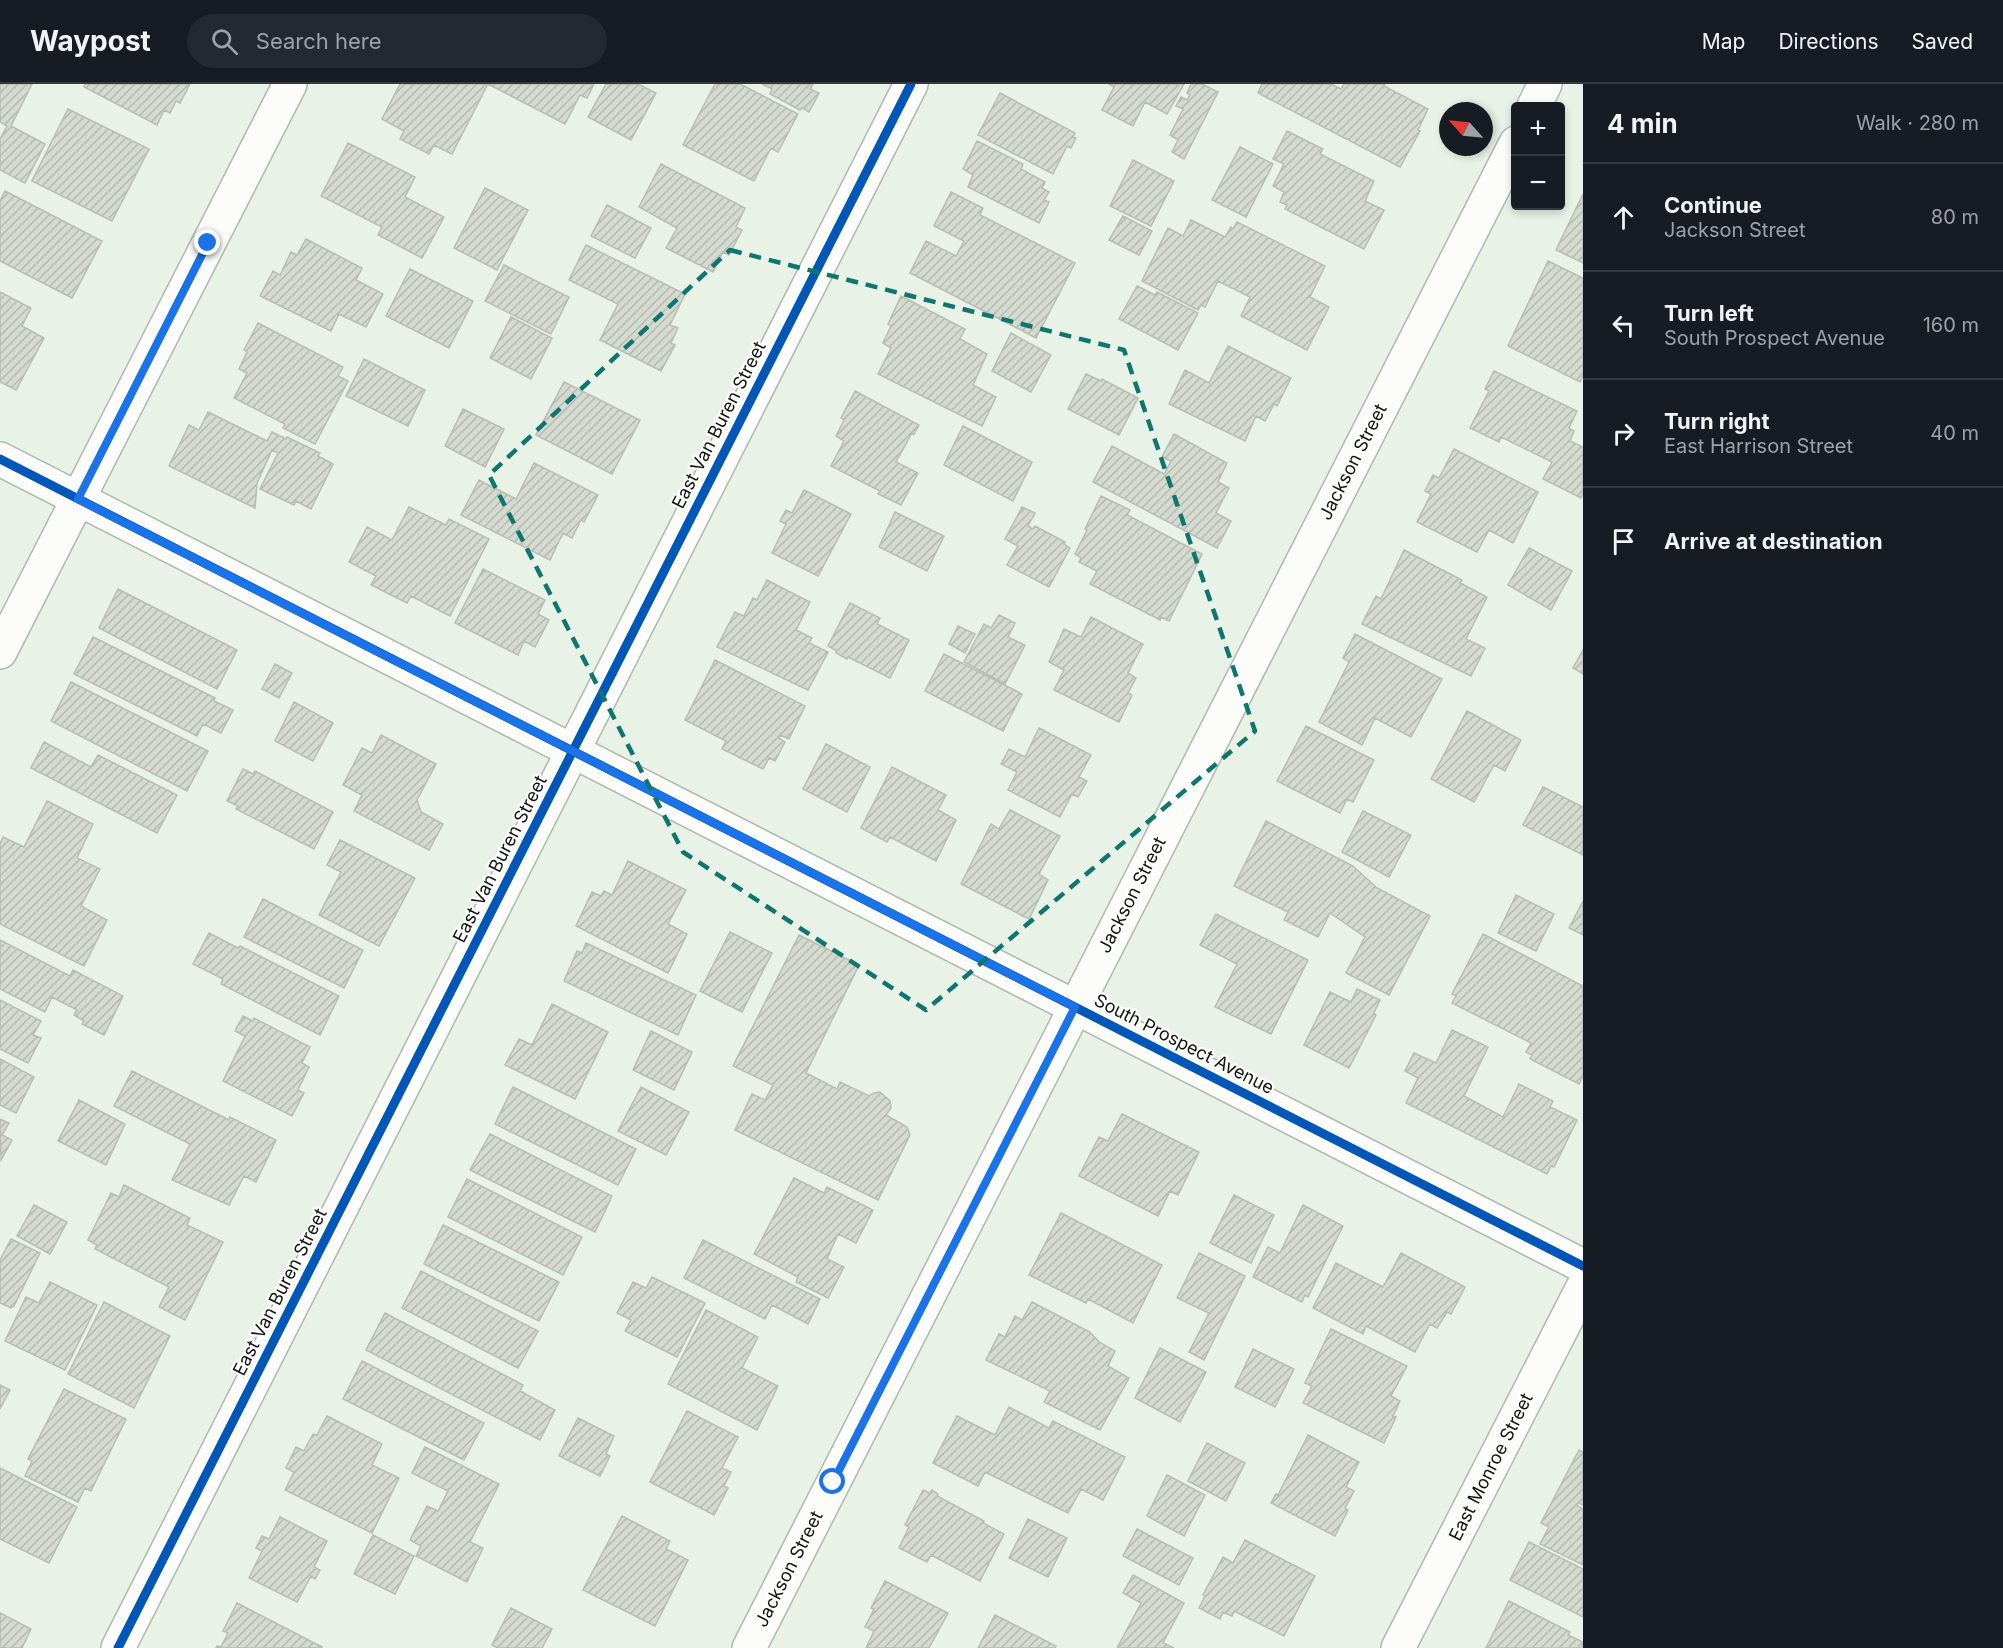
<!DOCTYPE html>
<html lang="en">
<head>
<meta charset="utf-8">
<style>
  :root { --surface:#171b24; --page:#242831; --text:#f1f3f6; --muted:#9ea1a6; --line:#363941 }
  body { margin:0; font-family:Inter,sans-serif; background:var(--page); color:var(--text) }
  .controls { position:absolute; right:18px; top:18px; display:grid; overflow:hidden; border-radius:6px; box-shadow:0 3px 9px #0003 }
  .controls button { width:54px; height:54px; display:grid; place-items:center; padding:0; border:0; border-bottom:2px solid var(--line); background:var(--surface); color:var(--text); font:30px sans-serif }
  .compass { position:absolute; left:1439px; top:18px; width:54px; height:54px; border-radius:50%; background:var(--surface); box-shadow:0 3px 9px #0003; rotate:297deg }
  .stop { position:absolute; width:18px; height:18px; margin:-14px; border:4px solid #1a73e8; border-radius:50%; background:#fff }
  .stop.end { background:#1a73e8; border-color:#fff; box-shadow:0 2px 6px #0008 }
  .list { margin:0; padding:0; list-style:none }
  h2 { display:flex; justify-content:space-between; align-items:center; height:78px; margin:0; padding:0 24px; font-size:26px }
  h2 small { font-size:20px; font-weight:400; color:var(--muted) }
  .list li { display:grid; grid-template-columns:39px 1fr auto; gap:18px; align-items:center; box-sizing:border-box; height:108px; padding:0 24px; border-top:2px solid var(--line) }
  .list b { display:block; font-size:22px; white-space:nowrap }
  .list p { margin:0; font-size:20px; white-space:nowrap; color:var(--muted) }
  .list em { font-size:20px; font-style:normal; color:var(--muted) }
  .icon { flex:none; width:33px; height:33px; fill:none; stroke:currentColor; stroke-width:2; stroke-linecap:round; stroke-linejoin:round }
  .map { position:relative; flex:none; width:1583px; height:1564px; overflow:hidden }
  header { display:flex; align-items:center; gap:36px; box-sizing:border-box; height:84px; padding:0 30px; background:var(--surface); border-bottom:2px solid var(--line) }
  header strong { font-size:28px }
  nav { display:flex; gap:33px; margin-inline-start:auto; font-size:21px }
  .search { width:420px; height:54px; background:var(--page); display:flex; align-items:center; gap:15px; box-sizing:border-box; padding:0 21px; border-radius:33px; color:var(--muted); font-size:22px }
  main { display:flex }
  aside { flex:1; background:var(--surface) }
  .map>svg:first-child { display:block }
</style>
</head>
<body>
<header>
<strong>Waypost</strong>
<div class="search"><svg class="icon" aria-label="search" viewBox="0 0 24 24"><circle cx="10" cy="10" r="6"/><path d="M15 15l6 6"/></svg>Search here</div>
<nav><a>Map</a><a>Directions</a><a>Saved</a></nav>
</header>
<main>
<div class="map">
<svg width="1583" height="1564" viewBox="0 0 1583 1564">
  <defs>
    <pattern id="building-hatch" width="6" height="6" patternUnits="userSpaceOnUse" patternTransform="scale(1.5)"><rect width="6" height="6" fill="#d4dad0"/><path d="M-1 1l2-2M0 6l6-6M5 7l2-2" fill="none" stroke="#b5bab1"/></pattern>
  </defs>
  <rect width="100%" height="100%" fill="#e9f2e7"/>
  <path fill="url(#building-hatch)" stroke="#b8bdb4" stroke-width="1.5" d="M0 0H32L11 42 45 60 25 99 0 86V55L7 42 0 38Z
    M85 0H190L180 19 176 17 170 29 164 26 157 41 84 3Z
    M400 0H594L587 14 580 11 565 40 488 0 452 70 434 61 429 70 400 55 404 47 382 35Z
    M606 0H638L656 9 631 56 588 33Z
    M715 0H740L798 30 778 68 771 64 754 97 683 61Z
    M762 0H813L810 5 819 9 809 28 802 24 800 26 770 10 772 5Z
    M1109 0H1184L1167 30 1145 18 1133 42 1102 26 1114 3Z
    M1191 0H1202L1218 8 1184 75 1172 68 1178 56 1170 51 1183 25 1176 22 1181 13 1187 16 1190 11 1187 9Z
    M1262 0H1331L1341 5 1344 0H1385L1384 2 1428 25 1418 46 1420 47 1400 83 1258 9Z
    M1000 9 1075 49 1073 53 1076 54 1071 64 1067 62 1053 90 978 51Z
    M68 25 149 65 112 137 32 97Z
    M1287 47 1323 65 1320 70 1374 97 1365 117 1384 126 1364 165 1285 125 1287 121 1280 118 1284 108 1273 102 1284 80 1273 75Z
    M977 57 1023 80 1021 85 1045 98 1042 104 1049 108 1044 116 1049 118 1039 139 968 103 973 91 963 85Z
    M348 59 415 93 405 113 444 133 422 174 378 151 382 143 321 112Z
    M1240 63 1273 80 1246 133 1212 116Z
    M1133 76 1174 97 1151 142 1110 122Z
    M661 80 745 124 736 143 742 146 729 171 723 168 713 188 666 164 677 144 639 123Z
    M485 104 528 126 497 186 454 164Z
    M5 107 102 157 72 214 0 177V117Z
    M951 108 983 124 980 131 1075 179 1036 254 910 189 926 157 956 172 964 157 934 142Z
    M1583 110V179L1556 166Z
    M607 121 651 144 635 174 591 152Z
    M1123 132 1152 147 1139 171 1109 156Z
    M1191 136 1225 153 1231 143 1233 145 1237 138 1325 182 1310 213 1329 223 1307 266 1241 232 1250 213 1218 197 1205 223 1201 221 1198 226 1142 197 1168 144 1183 152Z
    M306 155 362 184 356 196 383 210 366 243 339 230 331 247 260 212 273 187 280 191 291 168 297 171Z
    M586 161 685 210 670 241 678 244 671 259 675 261 661 287 600 256 618 220 569 196Z
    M1548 177 1583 194V291L1580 298 1508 262Z
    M504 181 569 213 551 250 485 217Z
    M410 185 473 217 449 264 386 232Z
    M1137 202 1155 211 1157 208 1198 229 1178 266 1119 235Z
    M0 208 31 224 22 242 44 254 16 306 0 298Z
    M901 212 965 245 960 255 987 270 973 301 996 313 982 342 878 290 891 264 883 259 891 242 888 240Z
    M511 233 552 254 531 295 490 274Z
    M258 239 343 283 338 292 348 297 315 360 283 344 285 340 234 314 247 289 239 285 247 268 244 266Z
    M1011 249 1051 271 1031 308 992 287Z
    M1228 262 1291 294 1277 322 1274 320 1265 337 1256 332 1245 357 1169 320 1185 286 1209 299Z
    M364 275 425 306 408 342 346 312Z
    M1494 287 1577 327 1569 344 1574 347 1570 357 1583 363V409L1581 414 1543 395 1552 378 1501 353 1499 358 1470 344 1489 307 1485 305Z
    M1086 290 1101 297 1102 295 1138 314 1119 351 1068 325Z
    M564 298 640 336 612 390 536 351Z
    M855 307 919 341 914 350 912 349 896 378 918 389 901 421 878 410 880 407 831 382 844 357 836 352 844 336 841 334Z
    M463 325 504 345 485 383 445 362Z
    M208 328 267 357 272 348 286 355 287 353 320 369 318 372 333 380 311 425 296 417 294 421 260 405 278 369 272 366 257 399 255 424 169 382 189 341 199 346Z
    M963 342 1032 378 1013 417 944 381Z
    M1174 350 1227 379 1218 398 1229 404 1216 429 1231 437 1217 464 1093 398 1112 362 1164 390 1171 377 1162 373Z
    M1454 365 1538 408 1513 459 1489 446 1477 468 1417 438 1431 410 1425 407 1433 391 1439 394Z
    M534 379 598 411 584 438 581 436 572 454 563 449 550 476 461 431 479 396 516 415Z
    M804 406 851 430 818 492 772 469 786 440 780 437 786 426 792 429Z
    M1101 412 1130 426 1127 431 1202 470 1169 537 1161 533 1160 536 1090 500 1097 487 1079 478 1081 474 1075 470 1087 446 1085 445Z
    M409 423 446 441 449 435 489 455 450 532 411 512 407 519 371 501 376 492 349 478 367 443 392 456Z
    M1022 423 1035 429 1028 442 1033 445 1035 442 1065 458 1064 460 1070 464 1049 503 1007 481 1018 462 1005 455Z
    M895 428 944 452 927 487 879 463Z
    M1529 464 1572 487 1551 526 1508 501Z
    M1404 466 1462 496 1460 499 1487 513 1466 555 1485 564 1471 592 1362 540 1376 512 1381 515Z
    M483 485 545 516 538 530 549 536 535 563 524 557 518 571 455 539Z
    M767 496 810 518 796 546 812 554 809 559 828 568 808 606 717 563 735 528 744 532 753 514 757 516Z
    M118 505 237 566 217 605 99 544Z
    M850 519 880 534 877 540 909 556 890 594 848 573 847 575 836 569 837 567 828 562Z
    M999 531 1015 539 1008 553 1025 561 1005 600 964 578 984 540 991 544Z
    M1091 533 1143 560 1128 589 1136 594 1128 609 1132 611 1119 638 1054 606 1064 586 1049 578 1064 545 1081 553Z
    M958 542 975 550 965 569 949 560Z
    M1355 550 1442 595 1411 653 1375 634 1362 661 1319 638 1349 578 1343 574Z
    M93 553 215 614 214 617 233 626 221 649 203 640 197 652 74 590Z
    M1583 566V590L1573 584Z
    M944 570 1022 610 1003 647 925 607Z
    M715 576 805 622 789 655 780 651 779 654 785 658 775 677 769 674 763 685 722 665 726 657 685 636Z
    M275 580 292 589 279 614 262 605Z
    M71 598 208 667 187 707 51 637Z
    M294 618 333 639 313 677 275 657Z
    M1467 627 1521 656 1505 687 1494 681 1474 718 1431 695Z
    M1306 642 1374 676 1353 718 1347 715 1340 729 1277 697Z
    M1039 644 1091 671 1079 693 1087 697 1078 713 1072 710 1060 733 1008 706 1017 688 1001 680 1009 665 1025 673Z
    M381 651 436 680 417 716 421 728 443 740 429 766 354 727 362 711 343 701 362 664 372 669Z
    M44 658 91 683 98 671 177 711 157 749 31 684Z
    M826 660 870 683 847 728 803 705Z
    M892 683 946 711 938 726 956 736 936 777 890 753 887 758 861 744Z
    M243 685 253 690 255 687 333 728 314 765 236 725 238 722 227 717Z
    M1543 703 1583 723V771L1523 741Z
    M47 717 93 740 77 774 100 785 81 822 107 836 84 882 0 840V760L3 753 24 763Z
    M1010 726 1060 752 1039 790 1048 796 1029 835 961 800 991 740 999 745Z
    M1363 727 1411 751 1389 793 1342 768Z
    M1266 737 1353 782 1377 804 1430 832 1389 911 1346 889 1365 853 1330 829 1318 853 1284 836 1288 828 1234 802Z
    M340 756 415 794 379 862 319 831 341 788 327 781Z
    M628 777 686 806 668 840 687 850 668 889 576 842 592 808 601 812 604 807 612 811Z
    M1516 811 1554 830 1536 867 1498 849Z
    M263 815 363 866 344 904 244 853Z
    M1583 817V851L1569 844Z
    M1216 830 1308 876 1271 950 1215 923 1237 880 1200 861Z
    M730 848 772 869 742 928 700 907Z
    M209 849 238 864 240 862 339 912 320 951 221 900 223 895 193 880Z
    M1483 850 1583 902V992L1579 1000 1530 975 1532 971 1526 968 1531 959 1452 919 1456 912 1452 910Z
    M799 851 859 881 806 989 837 1005 840 998 869 1012 874 1009 880 1008 890 1017 891 1024 886 1031 907 1043 910 1051 878 1116 735 1046 752 1010 765 1016 773 1001 733 982Z
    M0 856 70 892 73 886 123 912 104 951 82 940 84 937 74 931 77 926 52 913 45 928 0 905Z
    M586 859 696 911 678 951 564 897 577 867 582 869Z
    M1357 905 1380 916 1374 929 1376 931 1349 984 1304 961 1330 908 1351 918Z
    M0 916 41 937 33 951 41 954 28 979 0 965Z
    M552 920 608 948 575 1015 505 981 519 955 532 961Z
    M243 932 253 937 254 934 310 963 302 979 309 983 298 1006 304 1009 292 1032 223 997 245 952 235 947Z
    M1452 946 1488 963 1464 1012 1503 1033 1519 1000 1553 1017 1550 1023 1577 1036 1554 1083 1551 1082 1547 1090 1406 1019 1418 994 1405 987 1414 969 1436 979Z
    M651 947 692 968 674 1006 633 986Z
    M0 975 34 993 16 1029 0 1021Z
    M132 987 229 1036 230 1033 276 1056 256 1098 244 1092 229 1121 172 1096 190 1060 114 1022Z
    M513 1003 636 1065 618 1101 495 1040Z
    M641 1003 689 1028 666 1071 618 1047Z
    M79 1016 125 1040 106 1081 58 1057Z
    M1122 1030 1199 1068 1178 1111 1170 1107 1158 1132 1079 1092 1099 1053 1108 1057Z
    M0 1035 9 1039 2 1051 12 1056 1 1076Z
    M490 1050 612 1112 595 1148 470 1086Z
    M794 1094 824 1109 827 1103 873 1126 856 1159 838 1150 827 1175 844 1183 828 1214 796 1198 798 1193 754 1170Z
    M467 1095 582 1153 563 1191 448 1133Z
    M124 1101 190 1134 187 1141 223 1158 185 1236 159 1223 169 1203 95 1165 97 1161 88 1156 111 1109 119 1113Z
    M1234 1111 1274 1131 1251 1179 1210 1159Z
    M34 1121 67 1138 50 1170 17 1152Z
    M1303 1121 1343 1142 1308 1213 1305 1211 1302 1218 1253 1193 1268 1163 1280 1169Z
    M1061 1129 1162 1181 1133 1239 1088 1215 1086 1219 1029 1191Z
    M443 1141 559 1198 539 1237 424 1180Z
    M11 1155 40 1169 14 1222 11 1224 0 1219V1176Z
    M703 1156 820 1215 808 1240 772 1221 765 1235 684 1194Z
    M1199 1169 1245 1192 1204 1276 1189 1268 1209 1229 1177 1214Z
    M1401 1169 1465 1203 1451 1230 1447 1228 1437 1244 1430 1240 1415 1268 1366 1242 1363 1250 1313 1224 1336 1179 1383 1203Z
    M421 1187 538 1247 518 1284 402 1224Z
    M652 1193 705 1219 677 1273 625 1247 631 1236 617 1229 633 1198 646 1204Z
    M50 1198 97 1221 65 1286 5 1257 26 1213 39 1219Z
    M104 1218 170 1252 134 1324 68 1290Z
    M1032 1218 1090 1248 1099 1258 1115 1267 1108 1282 1129 1294 1100 1346 1044 1318 1050 1307 986 1276 999 1250 1005 1253 1015 1232 1022 1236Z
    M706 1226 758 1253 742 1284 778 1302 757 1346 668 1300Z
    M385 1229 523 1301 520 1307 555 1326 540 1356 366 1266Z
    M1331 1245 1407 1282 1391 1312 1400 1317 1393 1332 1396 1333 1384 1359 1303 1319 1312 1302 1305 1299Z
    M1160 1264 1206 1288 1180 1338 1135 1314Z
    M1253 1265 1294 1285 1275 1323 1235 1303Z
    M362 1277 484 1339 464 1376 343 1315Z
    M0 1301 10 1306 0 1325Z
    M64 1305 126 1335 91 1407 85 1404 78 1418 25 1392 32 1377 28 1375Z
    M1009 1323 1049 1344 1053 1337 1125 1373 1103 1416 1081 1405 1068 1429 985 1388 978 1402 933 1379 957 1332 995 1351Z
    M687 1327 738 1353 722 1384 731 1388 724 1402 728 1404 714 1431 650 1398Z
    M327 1332 382 1360 372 1381 399 1394 372 1449 285 1406 294 1388 286 1384 296 1363 304 1367 313 1350 317 1351Z
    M578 1334 614 1352 606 1370 610 1372 600 1392 559 1372Z
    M1308 1351 1359 1378 1346 1403 1354 1407 1345 1424 1348 1426 1335 1452 1271 1419 1276 1410 1278 1411Z
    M1207 1359 1245 1379 1226 1417 1188 1397Z
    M425 1363 499 1400 470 1458 483 1464 467 1498 416 1472 421 1462 410 1456 427 1422 438 1427 448 1407 412 1389Z
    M1579 1366 1583 1368V1421L1578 1419 1576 1421 1583 1425V1481L1540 1460 1549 1443 1541 1439Z
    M0 1384 77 1423 49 1479 0 1455Z
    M1167 1391 1205 1411 1184 1452 1147 1432Z
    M923 1406 930 1409 932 1406 938 1410 937 1412 984 1437 983 1439 1004 1450 980 1497 931 1471 927 1478 899 1464 909 1443 905 1441Z
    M622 1432 670 1457 666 1465 688 1476 655 1542 583 1506Z
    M280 1433 327 1457 314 1483 320 1486 315 1495 311 1492 297 1518 249 1494 262 1467 256 1464 262 1452 269 1455Z
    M1028 1435 1067 1454 1048 1493 1009 1474Z
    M1137 1445 1193 1474 1179 1501 1123 1472Z
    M373 1451 414 1472 395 1510 354 1490Z
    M1245 1456 1315 1492 1284 1552 1234 1527 1232 1532 1223 1528 1220 1535 1199 1524 1205 1512 1203 1511 1223 1473 1233 1479Z
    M1529 1458 1583 1485V1533L1510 1496Z
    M1133 1491 1184 1519 1163 1559 1174 1564H1117L1141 1519 1123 1509Z
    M885 1497 948 1529 929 1564H866L874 1547 865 1543 874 1525 871 1524Z
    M1509 1517 1570 1548 1568 1551 1583 1558 1582 1564H1486Z
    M237 1519 322 1563 321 1564H216L217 1562 221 1563 228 1549 223 1547Z
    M511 1524 552 1545 542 1564H498L492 1561Z
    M0 1529 31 1545 22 1564H0Z
    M995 1531 1056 1562 1055 1564H978Z"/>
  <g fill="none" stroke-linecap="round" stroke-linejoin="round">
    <defs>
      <path id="street" d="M1534 22 1545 0
        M0 375 1583 1182
        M0 568 290 0
        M118 1564 911 0
        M749 1564 1516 59
        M1398 1564 1583 1203"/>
    </defs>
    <use href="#street" stroke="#b1b8af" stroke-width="36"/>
    <use href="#street" stroke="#fcfdfb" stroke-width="33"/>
    <defs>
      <path id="cycleway" d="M0 375 1583 1182
        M118 1564 911 0"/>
    </defs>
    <use href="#cycleway" stroke="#fefefe" stroke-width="13"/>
    <use href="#cycleway" stroke="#0057b8" stroke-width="9"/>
  </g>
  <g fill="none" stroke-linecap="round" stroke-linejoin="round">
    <path stroke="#1a73e8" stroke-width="8" d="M208 159 78 415 1075 923 833 1398"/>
  </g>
  <path fill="none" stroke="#0f766e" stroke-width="4.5" stroke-dasharray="12 8" stroke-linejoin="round" d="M730 166 1124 266 1255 647 926 926 683 768 489 391Z"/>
  <g text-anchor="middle" stroke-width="4.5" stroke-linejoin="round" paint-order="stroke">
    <g font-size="18" fill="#0f150e" stroke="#fefefe">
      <text transform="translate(719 341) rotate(-63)" y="6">East Van Buren Street</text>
      <text transform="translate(1353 378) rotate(-63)" y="6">Jackson Street</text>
      <text transform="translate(500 775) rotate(-63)" y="6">East Van Buren Street</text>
      <text transform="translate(1132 811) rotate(-63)" y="6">Jackson Street</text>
      <text transform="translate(1184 960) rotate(27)" y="6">South Prospect Avenue</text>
      <text transform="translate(280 1208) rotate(-63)" y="6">East Van Buren Street</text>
      <text transform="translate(1491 1383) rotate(-63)" y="6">East Monroe Street</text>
      <text transform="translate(789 1485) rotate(-63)" y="6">Jackson Street</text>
    </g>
  </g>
</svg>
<div class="controls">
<button>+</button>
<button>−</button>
</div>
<svg class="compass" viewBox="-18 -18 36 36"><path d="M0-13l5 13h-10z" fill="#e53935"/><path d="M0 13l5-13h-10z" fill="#9ea1a6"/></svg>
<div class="stop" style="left:833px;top:1398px"></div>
<div class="stop end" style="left:208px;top:159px"></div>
</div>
<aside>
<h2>4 min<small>Walk · 280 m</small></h2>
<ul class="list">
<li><svg class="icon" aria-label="ahead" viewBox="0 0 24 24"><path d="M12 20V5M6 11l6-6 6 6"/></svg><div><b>Continue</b><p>Jackson Street</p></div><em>80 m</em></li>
<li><svg class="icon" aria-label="left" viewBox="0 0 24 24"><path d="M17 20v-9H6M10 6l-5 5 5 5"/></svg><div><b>Turn left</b><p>South Prospect Avenue</p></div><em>160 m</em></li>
<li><svg class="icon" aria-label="right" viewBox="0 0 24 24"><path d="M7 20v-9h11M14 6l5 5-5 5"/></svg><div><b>Turn right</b><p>East Harrison Street</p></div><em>40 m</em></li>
<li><svg class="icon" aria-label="arrive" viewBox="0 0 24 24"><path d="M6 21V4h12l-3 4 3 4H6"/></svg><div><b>Arrive at destination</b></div></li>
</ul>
</aside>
</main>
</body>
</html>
